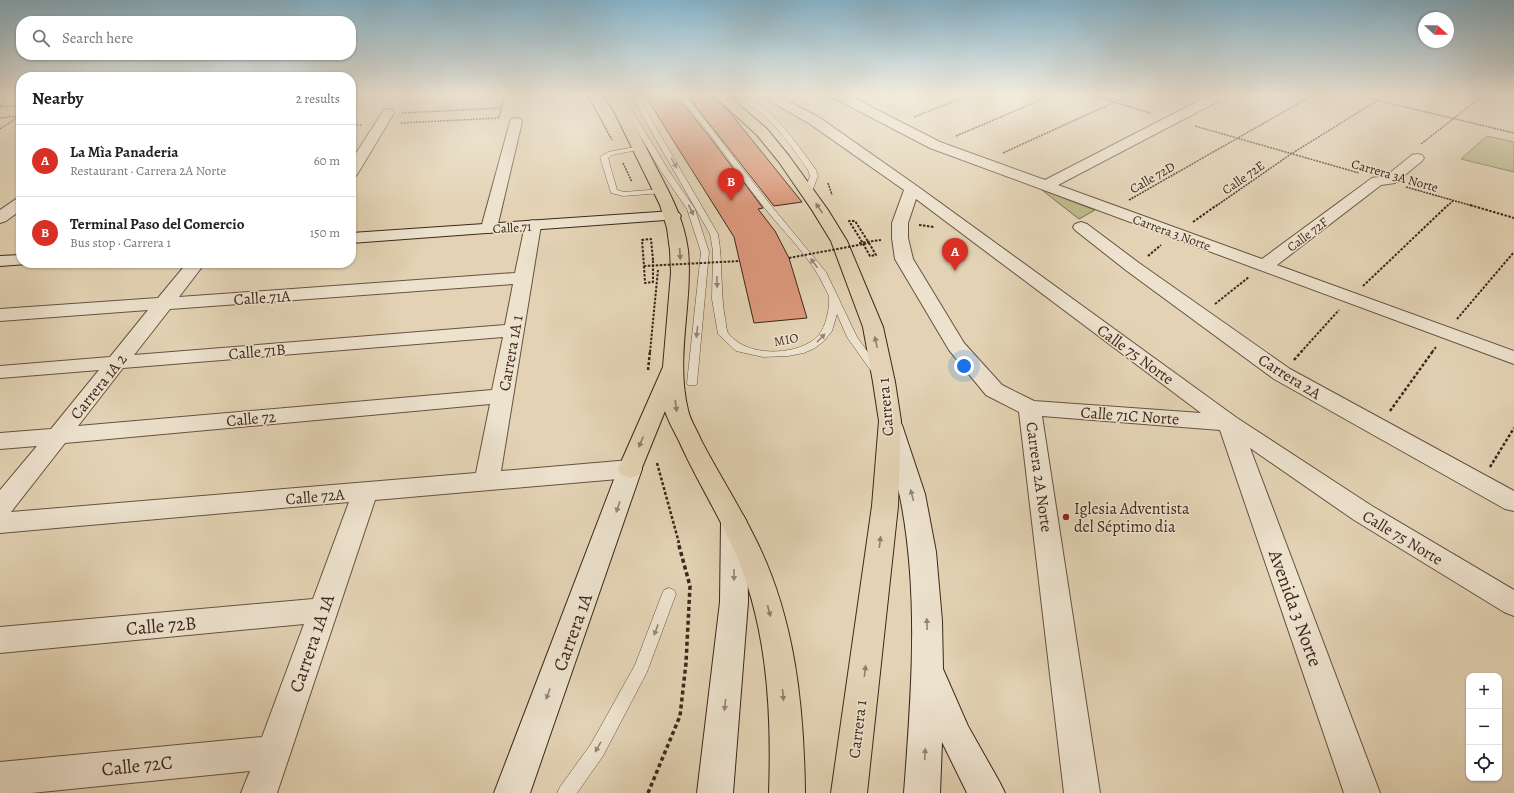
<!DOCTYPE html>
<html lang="en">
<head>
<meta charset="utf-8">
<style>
  :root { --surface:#fff; --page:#f6f6f6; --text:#202124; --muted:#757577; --line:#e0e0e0; --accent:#d93025 }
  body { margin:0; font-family:Alegreya,serif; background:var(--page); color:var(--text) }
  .controls { position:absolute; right:12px; bottom:12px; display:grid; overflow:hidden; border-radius:8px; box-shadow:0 1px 3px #0004 }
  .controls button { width:36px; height:36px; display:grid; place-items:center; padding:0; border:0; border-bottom:1px solid var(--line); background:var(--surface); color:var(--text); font:20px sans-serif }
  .compass { position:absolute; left:1418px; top:12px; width:36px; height:36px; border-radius:50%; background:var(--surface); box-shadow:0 1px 3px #0004; rotate:111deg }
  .you { position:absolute; left:964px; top:366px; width:14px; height:14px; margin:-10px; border:3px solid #fff; border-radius:50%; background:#1a73e8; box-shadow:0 0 0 6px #1a73e833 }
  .badge { display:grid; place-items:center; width:26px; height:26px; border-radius:50%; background:var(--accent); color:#fff; font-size:13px; font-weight:700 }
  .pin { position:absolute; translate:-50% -33px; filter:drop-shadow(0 1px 2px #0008) }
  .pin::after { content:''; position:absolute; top:21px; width:14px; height:12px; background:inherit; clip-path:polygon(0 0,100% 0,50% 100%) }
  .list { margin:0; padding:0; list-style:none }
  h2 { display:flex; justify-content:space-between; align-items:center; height:52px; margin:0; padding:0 16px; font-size:17px }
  h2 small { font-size:13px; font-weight:400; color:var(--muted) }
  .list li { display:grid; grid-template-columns:26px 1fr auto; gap:12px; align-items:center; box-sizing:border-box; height:72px; padding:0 16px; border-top:1px solid var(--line) }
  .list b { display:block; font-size:15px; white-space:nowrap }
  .list p { margin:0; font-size:13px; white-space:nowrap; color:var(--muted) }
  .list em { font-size:13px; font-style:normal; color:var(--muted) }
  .icon { flex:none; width:22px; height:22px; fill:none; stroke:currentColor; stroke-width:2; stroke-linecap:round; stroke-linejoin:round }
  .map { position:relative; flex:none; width:1514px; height:793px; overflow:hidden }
  .search { position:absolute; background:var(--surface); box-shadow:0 1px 3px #0004; left:16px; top:16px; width:340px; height:44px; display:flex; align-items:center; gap:10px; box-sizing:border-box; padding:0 14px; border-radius:16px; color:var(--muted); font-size:15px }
  .panel { position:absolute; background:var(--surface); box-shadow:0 1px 3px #0004; left:16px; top:72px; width:340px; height:196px; border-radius:16px }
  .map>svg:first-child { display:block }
</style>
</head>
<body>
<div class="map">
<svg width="1514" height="793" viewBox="0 0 1514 793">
  <rect width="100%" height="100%" fill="#e3d3b4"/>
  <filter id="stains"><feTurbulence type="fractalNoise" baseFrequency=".005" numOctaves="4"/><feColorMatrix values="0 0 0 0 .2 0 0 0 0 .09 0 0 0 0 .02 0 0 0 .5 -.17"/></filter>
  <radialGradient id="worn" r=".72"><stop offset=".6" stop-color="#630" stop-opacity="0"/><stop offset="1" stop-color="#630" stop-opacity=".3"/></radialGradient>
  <path fill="#baba89" stroke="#7c7052" d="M1487 136 1514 142V172L1461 159Z
    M1042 190 1095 210 1079 219Z"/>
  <path fill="#dc987c" stroke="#3d271c" d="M644 94H673L677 100 679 99 709 136 763 208 758 209 775 231 789 258 807 318 754 323 734 237Z
    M712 96 728 110 802 202 774 206 689 98Z"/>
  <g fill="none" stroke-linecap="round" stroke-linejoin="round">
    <defs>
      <path id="lane" d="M615 94H621L626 101 669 171 695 209 709 252 697 383 696 385H688L687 383 701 252 687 209 661 171Z
        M629 94H635L640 100 718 234C723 262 720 290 725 318 726 322 726 329 728 333 729 335 732 337 734 339 753 357 800 355 818 336 826 327 830 308 829 296 828 294 826 290 825 288 811 257 784 233 763 206 734 169 709 129 676 94H683L690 101 769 203 826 272 857 337 883 373 882 375H874L847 337 837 314 832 331 824 341 815 348 804 353 788 356 763 357 736 351 718 334 712 299 713 251 710 234 634 101Z
        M729 94C765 94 797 144 816 170L818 176 811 194H805L804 192 810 176 808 170C793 148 778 126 756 109 748 103 737 100 729 94Z
        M640 146 643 148 642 149 612 155 608 158 617 190 624 192 662 189 666 191 662 193 623 196 611 193 600 157 608 152Z
        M669 588 674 590 676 594 647 672 603 756 577 793H557L560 787 591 744 635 665 662 594 664 590Z"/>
      <path id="street" d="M758 94H774L820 118 917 186 1237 418 1372 506 1514 590V616L1504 612 1354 520 1250 448 1380 793H1344L1220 430 1042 416 1100 793H1064L1019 412 986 395 949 350 895 259 892 238V223L904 190 810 124ZM916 199 1201 413 1034 401 1002 385 964 343 913 259 908 238V223Z
        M830 94H846L940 142 1045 180 1212 94H1228L1226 97 1058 185 1262 259 1372 178 1386 176 1412 155 1417 154 1422 155 1424 158 1422 161 1395 183 1381 185 1277 265 1514 351V364L930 148 832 97Z
        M388 109 392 110 394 113 358 173 356 176 351 177V161L384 110Z
        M516 118 521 119 522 122 497 228 495 231 489 233 483 231 481 228 510 122 511 119Z
        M21 197V210L6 221 0 223V210L16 199Z
        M533 220 539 222 541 225 501 471 630 460 639 463 642 469 639 475 630 478 375 500 277 793H241L250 771 31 793H0V762L262 737 304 624 0 653V627L313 599 349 502 0 533V490L37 446 0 449V433L51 429 99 370 0 378V366L110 357 148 310 0 321V309L158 298 187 263H205L179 297 515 273 525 225 527 222ZM513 284 505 325 134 355 170 309ZM503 337 492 390 78 426 123 368ZM490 404 476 473 11 512 65 443Z
        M1081 222 1087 224 1139 263 1290 369 1514 491V511L1505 509 1274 379 1127 271 1075 230 1073 227 1075 224Z"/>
      <path id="secondary" d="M673 211 679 213 681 216 679 219 351 243V233Z
        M21 255V263L27 264 0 266V256Z
        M891 417 899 420 902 425 925 494 936 552 942 621 943 669 968 726 999 781 1005 793H967L942 742 940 793H904C911 698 919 602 902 507 897 479 888 452 880 425L883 420Z
        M630 460 639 463 642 469 530 793H494L618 469 621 463Z
        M734 512 743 515 747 522 748 602 733 793H697L720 602 721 522 725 515Z"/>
      <path id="highway" d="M602 94H615L625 108C636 128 647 149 657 169 671 195 684 220 688 250 693 303 675 357 688 410 690 420 697 430 701 440 718 473 739 505 755 538 795 617 804 706 805 793H769C772 707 767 619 730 541 714 507 694 475 679 441 674 431 668 421 665 411L639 475 630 478 621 475 618 469 663 367 671 273 670 250 667 228 660 205 613 109Z
        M712 94H726L767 129 789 156 828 210 847 241 883 327 895 382 901 421 898 506 867 793H831L872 506 879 421 873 382 863 327 831 241 812 210 779 162 757 135Z"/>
    </defs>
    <use href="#lane" stroke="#665242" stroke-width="1"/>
    <use href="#street" stroke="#665242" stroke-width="2"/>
    <use href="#secondary" stroke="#3d271c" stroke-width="2"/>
    <use href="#highway" stroke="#3d271c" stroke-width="2"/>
    <path stroke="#3d271c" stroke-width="1.5" stroke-dasharray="2 1" stroke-linecap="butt" d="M587 94 612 140
      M1087 94 1151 113
      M1351 94 1514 133
      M0 97 6 96
      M395 100 398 94
      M1 106 6 94
      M0 107 21 105
      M402 113 501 108
      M499 117 505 94
      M914 117 973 94
      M0 118 19 116
      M401 123 499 118
      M351 125H362
      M1195 126 1359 173
      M0 129 21 115
      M956 136 1055 94
      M1421 144 1485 94
      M1003 153 1132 94
      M623 163 632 182
      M828 183 832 195
      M1406 187 1473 206
      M1129 200 1315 94
      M1216 206 1291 154 1388 94
      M1447 206 1453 201"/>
    <path stroke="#3d271c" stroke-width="2" stroke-dasharray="2.5 1.5" stroke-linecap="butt" d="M1470 205 1514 218
      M1193 222 1217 205
      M919 225 934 227
      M861 240 870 256 876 255 869 243
      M859 243 881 240
      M1148 256 1161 245
      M644 266 645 283 653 282V260
      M1363 286 1448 205
      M1215 304 1249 277
      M1457 319 1514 252
      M650 352 658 270
      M1301 352 1339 310
      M1432 352 1436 347"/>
    <path stroke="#3d271c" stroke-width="2.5" stroke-dasharray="3 2" stroke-linecap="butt" d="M1294 360 1302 351
      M648 370 650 351
      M1390 411 1433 351
      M657 463 679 543
      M1490 467 1514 428"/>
    <path stroke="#3d271c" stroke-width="3.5" stroke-dasharray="4 3" stroke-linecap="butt" d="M648 793 680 716 686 663 690 586 678 542"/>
    <use href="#lane" fill="#ede2ce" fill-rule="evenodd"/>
    <use href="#street" fill="#ede2ce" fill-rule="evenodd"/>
    <use href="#secondary" fill="#ede2ce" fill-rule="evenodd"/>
    <use href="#highway" fill="#e3d3b4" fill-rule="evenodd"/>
    <path stroke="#3d271c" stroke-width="2" stroke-dasharray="2.5 1.5" stroke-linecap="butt" d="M789 258 869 243 855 221H849L861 240
      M653 260 651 239 642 240 644 266 740 261"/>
  </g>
  <defs><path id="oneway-solid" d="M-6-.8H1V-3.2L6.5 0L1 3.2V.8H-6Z"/></defs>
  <g fill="#958475">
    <use href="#oneway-solid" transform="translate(674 163) rotate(60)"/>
    <use href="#oneway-solid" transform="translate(691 210) rotate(64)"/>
    <use href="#oneway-solid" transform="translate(814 263) rotate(-126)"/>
    <use href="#oneway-solid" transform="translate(717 282) rotate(89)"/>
    <use href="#oneway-solid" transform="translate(697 332) rotate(96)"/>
    <use href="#oneway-solid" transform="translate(821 338) rotate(-46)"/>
    <use href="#oneway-solid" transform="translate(912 495) rotate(-104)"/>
    <use href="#oneway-solid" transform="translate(618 507) rotate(109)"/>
    <use href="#oneway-solid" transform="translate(734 575) rotate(90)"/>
    <use href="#oneway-solid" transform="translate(927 624) rotate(-92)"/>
    <use href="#oneway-solid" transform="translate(656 630) rotate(110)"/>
    <use href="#oneway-solid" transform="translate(548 694) rotate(110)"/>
    <use href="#oneway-solid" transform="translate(725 705) rotate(96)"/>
    <use href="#oneway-solid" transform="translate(598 747) rotate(120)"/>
    <use href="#oneway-solid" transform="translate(925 754) rotate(-87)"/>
  </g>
  <g fill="#907d68">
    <use href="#oneway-solid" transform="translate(819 208) rotate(-124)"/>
    <use href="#oneway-solid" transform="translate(680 254) rotate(86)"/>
    <use href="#oneway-solid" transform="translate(876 342) rotate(-102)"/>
    <use href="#oneway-solid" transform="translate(676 406) rotate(82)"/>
    <use href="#oneway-solid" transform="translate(641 442) rotate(113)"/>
    <use href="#oneway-solid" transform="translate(880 542) rotate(-83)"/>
    <use href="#oneway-solid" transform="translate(769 611) rotate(75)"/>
    <use href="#oneway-solid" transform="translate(865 671) rotate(-83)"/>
    <use href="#oneway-solid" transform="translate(783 695) rotate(85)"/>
  </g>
  <linearGradient id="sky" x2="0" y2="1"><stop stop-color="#87b6ce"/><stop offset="0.46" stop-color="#f2ebdd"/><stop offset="1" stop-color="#f2ebdd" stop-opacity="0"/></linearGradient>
  <rect width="1514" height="205" fill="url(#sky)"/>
  <circle fill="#8f2418" stroke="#ede2ce" stroke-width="1.5" cx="1066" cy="517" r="4"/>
  <g text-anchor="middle" stroke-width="3" stroke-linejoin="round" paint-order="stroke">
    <g font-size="13" fill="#3d271c" stroke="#ede2ce">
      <text transform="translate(1395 175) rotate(16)" y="5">Carrera 3A Norte</text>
      <text transform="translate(1152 177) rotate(-30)" y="5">Calle 72D</text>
      <text transform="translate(1243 177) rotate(-35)" y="5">Calle 72E</text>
      <text transform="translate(512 227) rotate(-4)" y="5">Calle 71</text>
      <text transform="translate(1172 232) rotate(20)" y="5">Carrera 3 Norte</text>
      <text transform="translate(1307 234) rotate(-37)" y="5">Calle 72F</text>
      <text transform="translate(786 339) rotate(-11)" y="5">MIO</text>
    </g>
    <g font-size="16" fill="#3d271c" stroke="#ede2ce">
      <text transform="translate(262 297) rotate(-4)" y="6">Calle 71A</text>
      <text transform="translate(257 351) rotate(-5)" y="6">Calle 71B</text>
      <text transform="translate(510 353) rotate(-80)" y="6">Carrera 1A 1</text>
      <text transform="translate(1136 354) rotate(36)" y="6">Calle 75 Norte</text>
      <text transform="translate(1290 376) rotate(32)" y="6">Carrera 2A</text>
      <text transform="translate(98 386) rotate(-51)" y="6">Carrera 1A 2</text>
      <text transform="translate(885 407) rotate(-95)" y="6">Carrera 1</text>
      <text transform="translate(1130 415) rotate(4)" y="6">Calle 71C Norte</text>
      <text transform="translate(251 418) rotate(-5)" y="6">Calle 72</text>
      <text transform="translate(1040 477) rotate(82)" y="6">Carrera 2A Norte</text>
      <text transform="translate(315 496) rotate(-5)" y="6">Calle 72A</text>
      <text transform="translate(1403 537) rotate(31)" y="6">Calle 75 Norte</text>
      <text transform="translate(857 729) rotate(-83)" y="6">Carrera 1</text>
    </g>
    <g font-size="16" fill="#3d271c" stroke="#ede2ce" text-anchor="start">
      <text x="1074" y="514">Iglesia Adventista<tspan x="1074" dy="18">del Séptimo dia</tspan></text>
    </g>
    <g font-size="19" fill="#3d271c" stroke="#ede2ce">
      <text transform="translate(1296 608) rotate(70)" y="7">Avenida 3 Norte</text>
      <text transform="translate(161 625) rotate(-5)" y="7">Calle 72B</text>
      <text transform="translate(572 632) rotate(-70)" y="7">Carrera 1A</text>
      <text transform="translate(311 643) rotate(-71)" y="7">Carrera 1A 1A</text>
      <text transform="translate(137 765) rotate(-6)" y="7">Calle 72C</text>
    </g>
  </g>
  <rect width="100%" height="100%" filter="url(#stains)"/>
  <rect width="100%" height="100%" fill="url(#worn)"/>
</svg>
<div class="controls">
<button>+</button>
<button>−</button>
<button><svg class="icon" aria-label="locate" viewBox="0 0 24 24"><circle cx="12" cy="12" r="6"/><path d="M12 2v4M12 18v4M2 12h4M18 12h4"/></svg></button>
</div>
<svg class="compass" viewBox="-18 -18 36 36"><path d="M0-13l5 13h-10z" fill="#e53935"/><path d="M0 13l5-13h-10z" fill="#757577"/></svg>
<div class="you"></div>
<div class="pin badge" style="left:955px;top:271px">A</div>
<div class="pin badge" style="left:731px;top:201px">B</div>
<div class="search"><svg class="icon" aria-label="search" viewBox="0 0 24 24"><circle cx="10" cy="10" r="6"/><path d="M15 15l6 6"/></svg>Search here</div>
<section class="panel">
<h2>Nearby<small>2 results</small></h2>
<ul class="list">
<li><span class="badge">A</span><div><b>La Mìa Panaderia</b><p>Restaurant · Carrera 2A Norte</p></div><em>60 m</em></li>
<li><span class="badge">B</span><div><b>Terminal Paso del Comercio</b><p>Bus stop · Carrera 1</p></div><em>150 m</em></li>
</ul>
</section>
</div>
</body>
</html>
